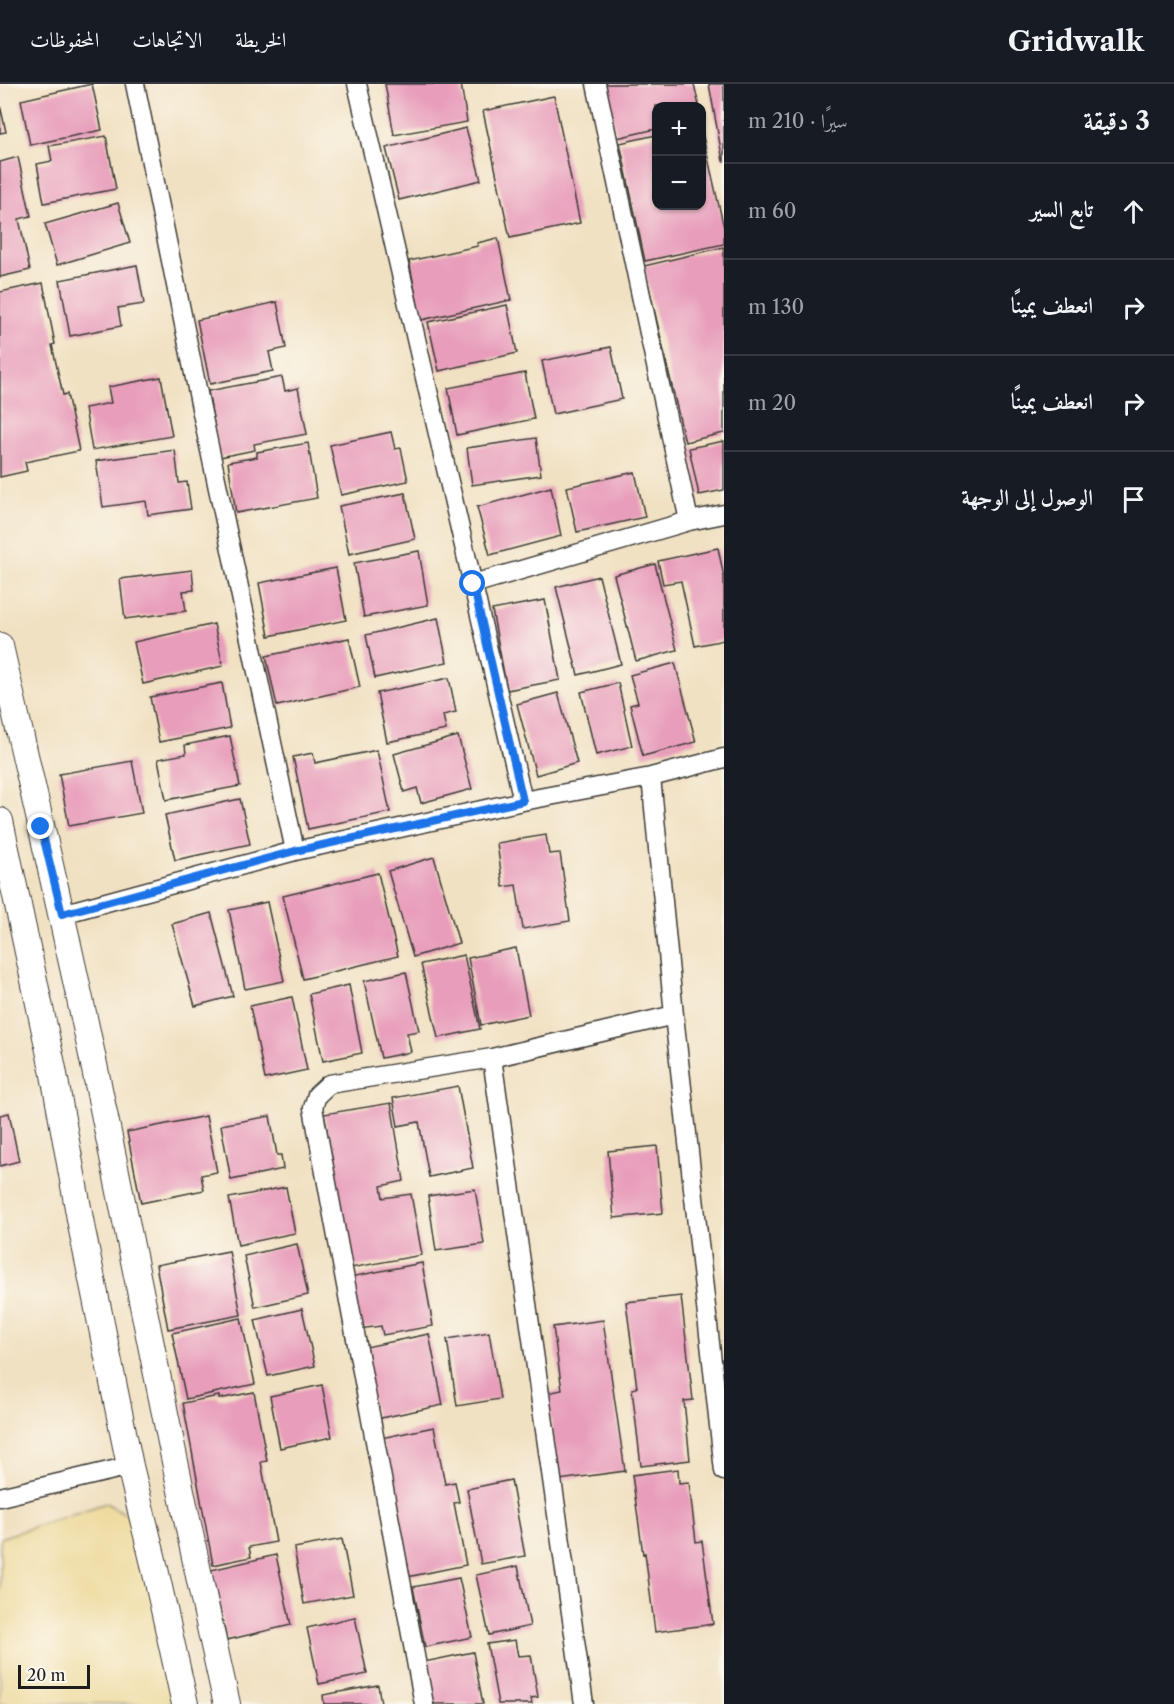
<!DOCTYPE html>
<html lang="ar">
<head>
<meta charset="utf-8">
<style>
  :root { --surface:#171b24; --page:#242831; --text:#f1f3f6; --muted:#9ea1a6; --line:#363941 }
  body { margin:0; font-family:"Libre Caslon Text",Amiri,serif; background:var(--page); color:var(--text); direction:rtl }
  .controls { position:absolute; right:18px; top:18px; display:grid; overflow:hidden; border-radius:12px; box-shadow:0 2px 4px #0004 }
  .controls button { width:54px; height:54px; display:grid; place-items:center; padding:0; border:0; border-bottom:2px solid var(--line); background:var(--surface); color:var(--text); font:30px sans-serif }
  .scale { position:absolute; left:18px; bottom:15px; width:72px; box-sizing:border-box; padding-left:6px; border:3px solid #1c1c1c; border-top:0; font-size:16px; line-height:21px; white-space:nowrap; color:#1c1c1c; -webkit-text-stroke:4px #fbf7ec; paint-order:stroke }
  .stop { position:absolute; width:18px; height:18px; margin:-14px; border:4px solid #1a73e8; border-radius:50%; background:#fff }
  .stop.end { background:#1a73e8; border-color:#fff; box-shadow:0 2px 6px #0008 }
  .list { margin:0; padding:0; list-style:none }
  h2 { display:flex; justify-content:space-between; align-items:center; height:78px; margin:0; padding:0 24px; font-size:26px }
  h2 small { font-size:20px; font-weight:400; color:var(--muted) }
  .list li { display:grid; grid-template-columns:39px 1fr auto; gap:18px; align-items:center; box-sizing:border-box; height:96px; padding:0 24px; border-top:2px solid var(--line) }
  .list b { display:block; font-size:22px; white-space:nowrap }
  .list em { font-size:20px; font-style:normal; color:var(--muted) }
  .icon { flex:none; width:33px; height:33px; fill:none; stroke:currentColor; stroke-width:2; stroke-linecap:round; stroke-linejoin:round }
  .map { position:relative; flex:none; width:724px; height:1620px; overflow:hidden; direction:ltr }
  header { display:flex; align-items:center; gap:36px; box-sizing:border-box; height:84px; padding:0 30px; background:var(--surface); border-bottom:2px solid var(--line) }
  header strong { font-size:28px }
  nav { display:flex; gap:33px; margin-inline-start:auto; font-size:21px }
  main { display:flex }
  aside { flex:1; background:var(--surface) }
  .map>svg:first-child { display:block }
</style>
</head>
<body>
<header>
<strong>Gridwalk</strong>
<nav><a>الخريطة</a><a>الاتجاهات</a><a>المحفوظات</a></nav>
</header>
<main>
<aside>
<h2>3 دقيقة<small>سيرًا · 210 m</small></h2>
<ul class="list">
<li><svg class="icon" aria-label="ahead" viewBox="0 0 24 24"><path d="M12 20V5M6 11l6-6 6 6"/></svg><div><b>تابع السير</b></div><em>60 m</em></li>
<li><svg class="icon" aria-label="right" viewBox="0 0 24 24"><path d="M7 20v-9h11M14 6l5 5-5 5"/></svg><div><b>انعطف يمينًا</b></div><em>130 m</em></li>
<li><svg class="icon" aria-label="right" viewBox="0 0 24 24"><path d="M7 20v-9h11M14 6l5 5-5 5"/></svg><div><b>انعطف يمينًا</b></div><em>20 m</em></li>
<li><svg class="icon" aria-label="arrive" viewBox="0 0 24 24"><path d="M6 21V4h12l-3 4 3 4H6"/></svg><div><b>الوصول إلى الوجهة</b></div></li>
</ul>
</aside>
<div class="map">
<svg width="724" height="1620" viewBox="0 0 724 1620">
  <rect width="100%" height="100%" fill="#fbf7ec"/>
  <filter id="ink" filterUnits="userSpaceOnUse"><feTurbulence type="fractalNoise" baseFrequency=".0167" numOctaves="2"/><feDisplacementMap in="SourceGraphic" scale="12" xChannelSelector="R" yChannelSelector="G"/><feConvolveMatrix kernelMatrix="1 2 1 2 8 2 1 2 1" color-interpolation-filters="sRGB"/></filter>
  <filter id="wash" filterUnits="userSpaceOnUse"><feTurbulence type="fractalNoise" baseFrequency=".008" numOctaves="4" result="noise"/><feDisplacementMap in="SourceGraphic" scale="24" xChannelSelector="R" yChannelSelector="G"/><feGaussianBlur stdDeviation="1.35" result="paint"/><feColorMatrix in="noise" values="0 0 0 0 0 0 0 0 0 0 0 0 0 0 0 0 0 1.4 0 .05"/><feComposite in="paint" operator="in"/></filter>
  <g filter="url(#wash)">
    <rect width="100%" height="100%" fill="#f1e1c3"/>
    <path fill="#eeda9e" stroke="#857b5d" stroke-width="1.5" d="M106 1419 144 1440 178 1620H0V1454Z"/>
    <g id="blocks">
      <path fill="#e89ebb" d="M92 0 102 46 30 61 21 16Z
        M385 0H461L467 38 394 51Z
        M605 0H694L699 22H656V45L617 54Z
        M709 0H724V77H723Z
        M554 12 580 139 510 154 483 27Z
        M0 21 6 48 0 49Z
        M466 44 471 62H472L481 96 399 116 386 64Z
        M702 48 724 144V160L645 177 620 59 656 51V122H702Z
        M106 52 116 105 44 119 37 80 52 77 49 62Z
        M18 73 31 132 19 135 30 186 0 193V78Z
        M118 119 130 159 57 181 45 140Z
        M498 154 511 216 421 236 409 177 478 162 477 159Z
        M724 163V349L685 358 644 182Z
        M137 181 144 220 118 224 121 242 70 252 60 196Z
        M43 199 55 260 52 261 63 311 67 310 79 367 25 378 27 387 0 393V208Z
        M277 218 286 264 269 268 273 287 210 300 197 236Z
        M507 221 517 269 439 287 428 238Z
        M611 263 622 315 553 330 542 277Z
        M525 289 534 335 457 351 448 304Z
        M161 293 172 352 92 366 85 324 111 319 108 303Z
        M282 293 285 307 298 304 307 350 254 360 255 366 220 373 208 307Z
        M391 348 395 365 401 364 408 397 341 411 330 361Z
        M536 354 541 391 472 401 467 364Z
        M724 357V406L699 411 689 364Z
        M308 359 317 414 236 429 228 378 257 373V368Z
        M175 366 179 399 187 398 191 425 148 431 146 417 103 423 96 377Z
        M635 388 645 433 577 448 567 403Z
        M551 403 561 452 490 471 477 423Z
        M405 409 415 455 349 470 339 422Z
        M718 464 724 493V556L695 562 681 497 663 500 658 477Z
        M419 467 428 521 364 533 354 479Z
        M655 480 677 566 636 577 614 491Z
        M336 484 346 536 269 552 259 499Z
        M192 486 194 506 183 507 186 527 125 535 120 495Z
        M599 492 621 580 578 591 556 503Z
        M545 516 560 596 507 606 492 526Z
        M438 534 447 578 375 594 366 551Z
        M214 540 223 582 143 600 134 558Z
        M349 554 360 603 277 622 266 572Z
        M675 579 696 658 643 672 630 621 638 619 630 591Z
        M449 594 456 628 443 631 446 646 387 658 377 609Z
        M222 599 230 644 159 658 150 613Z
        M618 599 632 662 596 671 581 608Z
        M558 609 577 679 536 691 517 620Z
        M230 652 240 702 166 716 158 675 186 670 185 661Z
        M458 652 472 705 421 719 417 704 404 708 394 670Z
        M377 666 390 728 308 745 293 673 313 669 315 679Z
        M132 677 142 729 69 742 59 690Z
        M240 715 250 760 175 776 165 731Z
        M546 751 549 770 560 769 570 837 523 845 516 801 503 803 497 759Z
        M434 773 459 859 413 873 388 787Z
        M378 789 398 872 303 895 283 812Z
        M267 818 284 897 245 905 229 826Z
        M211 829 233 912 195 922 172 840Z
        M516 864 529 931 481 941 468 874Z
        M464 871 480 945 438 954 421 880Z
        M406 888 419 947 407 949 411 968 381 974 364 897Z
        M349 901 362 969 323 977 309 910Z
        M292 913 307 986 265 995 250 922Z
        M458 1002 473 1084 429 1093 419 1038 398 1042 393 1014Z
        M391 1019 404 1097 381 1102 383 1114 411 1110 422 1171 351 1184 324 1030Z
        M9 1029 19 1077 0 1082V1031Z
        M206 1032 217 1088 201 1091 204 1106 141 1119 127 1048Z
        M270 1032 277 1071H281L283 1085 231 1096 221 1041Z
        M657 1062 663 1129 614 1134 608 1067Z
        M286 1103 295 1149 238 1161 229 1114Z
        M475 1105 484 1160 436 1167 428 1112Z
        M297 1160 308 1211 255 1223 244 1172Z
        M229 1167 241 1231 168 1245 156 1181Z
        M422 1179 433 1242 383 1251 381 1242 359 1245 350 1193Z
        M681 1212 693 1316 684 1317 690 1376 641 1382 632 1305 637 1304 626 1218Z
        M302 1225 315 1282 268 1292 255 1236Z
        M241 1234 255 1300 186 1315 172 1249Z
        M603 1236 625 1387 559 1396 547 1309 562 1306 553 1243Z
        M489 1248 500 1315 457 1322 447 1255Z
        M429 1250 443 1321 376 1335 361 1264Z
        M322 1301 332 1353 280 1364 270 1312Z
        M254 1308 267 1377 261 1378 276 1458 249 1463 251 1473 213 1481 183 1319 219 1312V1315Z
        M434 1343 445 1400 455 1398 459 1418 454 1419 466 1481 407 1493 381 1354Z
        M678 1385 679 1399 689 1398 696 1458 702 1457 713 1540 655 1548 645 1469 643 1470 632 1391Z
        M511 1396 525 1472 481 1480 467 1405Z
        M342 1455 353 1511 304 1520 294 1464Z
        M276 1471 291 1541 227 1556 211 1486Z
        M518 1482 530 1542 489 1551 476 1491Z
        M459 1494 472 1553 425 1563 413 1503Z
        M355 1533 367 1590 319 1600 307 1544Z
        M515 1556 518 1572 531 1571 538 1613 531 1614 532 1620H498L487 1560Z
        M473 1568 483 1620H432L424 1578Z
        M378 1601 381 1620H324L323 1611Z"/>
    </g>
  </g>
  <g filter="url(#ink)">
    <use href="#blocks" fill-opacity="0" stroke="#3c3a35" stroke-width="1.5"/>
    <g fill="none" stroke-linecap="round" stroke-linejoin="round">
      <defs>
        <path id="street" d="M135 0 202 329 295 767
          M357 0 523 717
          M596 0 689 437
          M473 500 689 437 724 430
          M651 693 674 931 724 1387
          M62 830 295 767 523 717 651 693 724 674
          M492 974 584 1620
          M0 1413 130 1382
          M424 1620 313 1024 317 1011 329 1000 492 974 674 931"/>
        <path id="secondary" d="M0 562C31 698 63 834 92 971 137 1187 178 1404 227 1620
          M0 737 53 985 82 1146 130 1382 153 1476 185 1620"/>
      </defs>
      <use href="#street" stroke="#3c3a35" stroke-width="21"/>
      <use href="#secondary" stroke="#3c3a35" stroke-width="28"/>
      <use href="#street" stroke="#fff" stroke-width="18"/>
      <use href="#secondary" stroke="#fff" stroke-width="26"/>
    </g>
  </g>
  <g fill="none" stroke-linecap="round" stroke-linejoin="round" filter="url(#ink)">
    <path stroke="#1a73e8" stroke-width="8" d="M41 743 62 830 295 767 523 717 473 500"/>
  </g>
</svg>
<div class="controls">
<button>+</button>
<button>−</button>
</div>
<div class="scale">20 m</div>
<div class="stop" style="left:473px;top:500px"></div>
<div class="stop end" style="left:41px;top:743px"></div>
</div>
</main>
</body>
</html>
